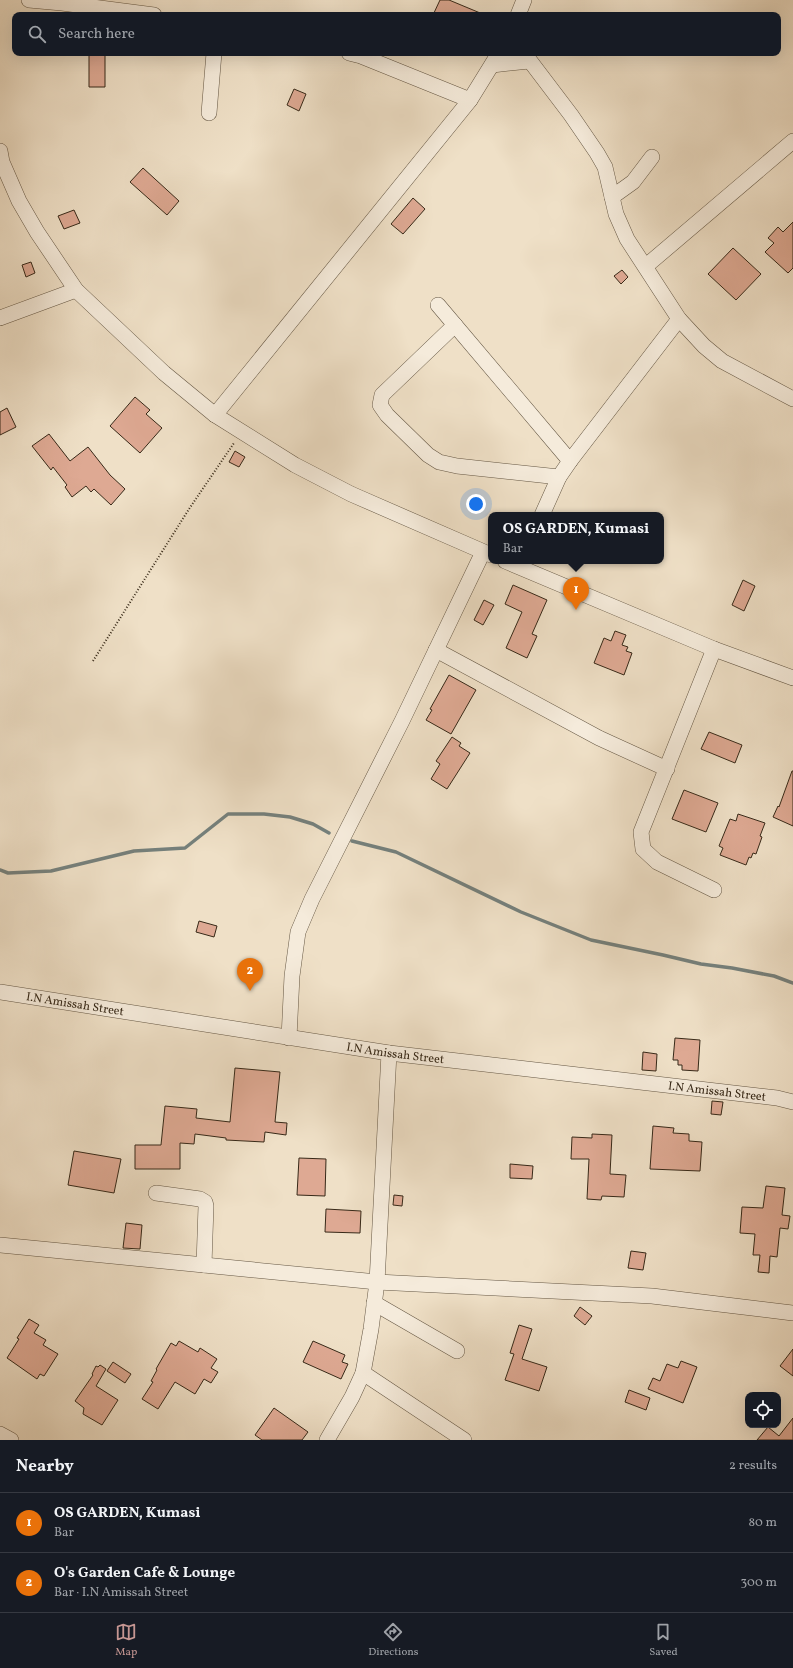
<!DOCTYPE html>
<html lang="en">
<head>
<meta charset="utf-8">
<style>
  :root { --surface:#171b24; --page:#20242c; --text:#f1f3f6; --muted:#9ea1a6; --line:#363941; --accent:#c59692 }
  body { margin:0; font-family:Vollkorn,serif; background:var(--page); color:var(--text) }
  .controls { position:absolute; right:12px; bottom:12px; display:grid; overflow:hidden; border-radius:8px; box-shadow:0 4px 16px #0002 }
  .controls button { width:36px; height:36px; display:grid; place-items:center; padding:0; border:0; border-bottom:1px solid var(--line); background:var(--surface); color:var(--text); font:20px sans-serif }
  .you { position:absolute; left:476px; top:504px; width:14px; height:14px; margin:-10px; border:3px solid #fff; border-radius:50%; background:#1a73e8; box-shadow:0 0 0 6px #1a73e833 }
  .badge { display:grid; place-items:center; width:26px; height:26px; border-radius:50%; background:var(--accent); color:#fff; font-size:13px; font-weight:700 }
  .pin { position:absolute; translate:-50% -33px; filter:drop-shadow(0 1px 2px #0008) }
  .pin::after { content:''; position:absolute; top:21px; width:14px; height:12px; background:inherit; clip-path:polygon(0 0,100% 0,50% 100%) }
  .popup { position:absolute; left:488px; top:512px; width:176px; height:52px; box-sizing:border-box; display:grid; place-content:center; border-radius:8px; background:var(--surface); filter:drop-shadow(0 1px 3px #0005); font-size:13px; white-space:nowrap; color:var(--muted) }
  .popup b { font-size:15px; color:var(--text) }
  .popup::after { content:''; position:absolute; left:50%; top:100%; margin-left:-8px; border:8px solid transparent; border-top-color:var(--surface) }
  .list { margin:0; padding:0; list-style:none }
  h2 { display:flex; justify-content:space-between; align-items:center; height:52px; margin:0; padding:0 16px; font-size:17px }
  h2 small { font-size:13px; font-weight:400; color:var(--muted) }
  .list li { display:grid; grid-template-columns:26px 1fr auto; gap:12px; align-items:center; box-sizing:border-box; height:60px; padding:0 16px; border-top:1px solid var(--line) }
  .list b { display:block; font-size:15px; white-space:nowrap }
  .list p { margin:0; font-size:13px; white-space:nowrap; color:var(--muted) }
  .list em { font-size:13px; font-style:normal; color:var(--muted) }
  .icon { flex:none; width:22px; height:22px; fill:none; stroke:currentColor; stroke-width:2; stroke-linecap:round; stroke-linejoin:round }
  .map { position:relative; flex:none; width:793px; height:1440px; overflow:hidden }
  .search { position:absolute; background:var(--surface); box-shadow:0 4px 16px #0002; left:12px; right:12px; top:12px; height:44px; display:flex; align-items:center; gap:10px; box-sizing:border-box; padding:0 14px; border-radius:8px; color:var(--muted); font-size:15px }
  .sheet { height:172px; background:var(--surface) }
  nav { display:flex; justify-content:space-around; align-items:center; box-sizing:border-box; height:56px; border-top:1px solid var(--line); background:var(--surface); font-size:11px; color:var(--muted) }
  nav a { display:grid; justify-items:center; gap:2px }
  nav .on { color:var(--accent) }
  .map>svg:first-child { display:block }
</style>
</head>
<body>
<div class="map">
<svg width="793" height="1440" viewBox="0 0 793 1440">
  <rect width="100%" height="100%" fill="#efe0c7"/>
  <filter id="stains"><feTurbulence type="fractalNoise" baseFrequency=".005" numOctaves="4"/><feColorMatrix values="0 0 0 0 .2 0 0 0 0 .09 0 0 0 0 .02 0 0 0 .5 -.17"/></filter>
  <radialGradient id="worn" r=".72"><stop offset=".6" stop-color="#630" stop-opacity="0"/><stop offset="1" stop-color="#630" stop-opacity=".3"/></radialGradient>
  <g fill="none" stroke-linecap="round" stroke-linejoin="round">
    <path stroke="#75807c" stroke-width="3.5" d="M352 841 396 852 521 912 591 940 663 955 701 964 732 968 774 976 793 983
      M0 870 8 873 51 871 134 851 185 848 228 814H264L290 817 313 824 329 833"/>
  </g>
  <path fill="#dea993" stroke="#372918" d="M440 0H449L485 15H433Z
    M89 53H105V87H89Z
    M294 89 306 94 299 111 287 105Z
    M143 168 179 201 167 215 130 182Z
    M413 198 425 209 403 234 391 224Z
    M74 210 80 223 64 229 58 216Z
    M793 222V268L788 273 765 252 774 243 768 238 778 227 783 232Z
    M733 248 761 274 736 300 708 274Z
    M31 262 35 273 26 277 22 265Z
    M622 270 628 277 621 284 614 276Z
    M135 397 150 410 146 414 162 428 140 453 110 426Z
    M7 408 16 427 0 435V412Z
    M49 434 70 461 88 447 110 475 125 489 111 505 94 489 91 492 86 486 72 497 65 487 67 485 53 467 51 470 32 446Z
    M235 451 245 457 239 467 229 462Z
    M743 580 755 586 744 611 732 605Z
    M513 585 547 600 532 634 537 636 527 658 506 648 522 612 505 604Z
    M484 600 494 605 483 625 474 620Z
    M615 631 626 635 622 645 628 647 626 651 632 653 624 675 594 663 604 638 611 641Z
    M449 675 476 690 451 734 426 720 432 710 430 709Z
    M709 732 742 745 735 763 701 749Z
    M452 737 461 743 459 746 470 753 447 789 431 779 440 764 436 761Z
    M792 771H793V826L773 817 778 806 779 807Z
    M684 790 718 803 706 832 672 819Z
    M738 814 765 823 760 836 762 837 756 854 753 853 751 858 749 857 746 865 720 855 723 848 719 846 730 819 736 821Z
    M199 921 217 926 214 937 196 932Z
    M675 1038 700 1040 698 1071 682 1070V1065H678V1060H673Z
    M643 1052 657 1054 656 1071 642 1070Z
    M235 1068 280 1072 275 1122 287 1123 286 1135 265 1132 264 1142 226 1140V1138L195 1134 194 1144 180 1143V1169H135V1145H161L165 1106 197 1109 196 1118 230 1122Z
    M712 1101 723 1102 721 1115 711 1114Z
    M653 1126 674 1128 673 1133 689 1134V1141L702 1142 700 1171 650 1169Z
    M592 1134 612 1135 610 1174 626 1175 624 1197 602 1196 601 1200 587 1199 589 1159H571L572 1137 592 1138Z
    M74 1151 121 1159 114 1193 68 1185Z
    M299 1158 326 1159 325 1196 297 1195Z
    M510 1164 533 1166 532 1179 510 1178Z
    M766 1186 785 1188 782 1215 790 1216 788 1229 780 1228 777 1257 770 1256 769 1273 758 1272 760 1255H753L755 1234 740 1233 742 1207 763 1208Z
    M394 1195 403 1196 402 1206 393 1205Z
    M326 1209 361 1211 360 1233 325 1232Z
    M126 1223 142 1225 140 1249 123 1248Z
    M631 1251 646 1253 643 1270 628 1268Z
    M580 1307 592 1316 585 1325 574 1316Z
    M29 1319 39 1325 34 1333 46 1340 43 1345 58 1354 44 1376 40 1374 37 1379 7 1358 19 1339 17 1338Z
    M519 1325 532 1329 522 1359 547 1367 539 1391 505 1380 514 1354 510 1353Z
    M179 1341 198 1352 200 1348 217 1359 211 1368 218 1372 211 1383 204 1379 195 1394 175 1382 158 1409 142 1399 153 1382 151 1381 157 1370 156 1369 171 1343 176 1346Z
    M313 1341 345 1355 342 1362 348 1364 341 1379 303 1362Z
    M793 1349V1376L780 1366Z
    M681 1361 697 1367 683 1403 648 1389 653 1378 660 1381 667 1364 678 1368Z
    M113 1362 131 1374 125 1383 107 1371Z
    M100 1365 106 1369 96 1386 118 1400 102 1425 83 1414 84 1408 75 1401 93 1375 92 1374 96 1366 98 1367Z
    M629 1390 650 1398 646 1410 625 1402Z
    M274 1408 308 1432 302 1440H262L255 1435Z
    M793 1418V1440H757L768 1427 779 1436Z"/>
  <g fill="none" stroke-linecap="round" stroke-linejoin="round">
    <defs>
      <g id="minor">
        <path d="M29 0 62 3 154 15"/>
        <path d="M518 15 524 0"/>
        <path d="M349 53 361 56 470 100"/>
        <path d="M524 53 571 115 597 153 605 167 616 214 627 239 679 319 704 346 722 361 793 399"/>
        <path d="M492 65 529 61"/>
        <path d="M209 113 214 53"/>
        <path d="M0 151 2 162 19 201 37 232 76 290 164 373 215 415 295 465 351 494 491 555"/>
        <path d="M612 197 633 182 652 157"/>
        <path d="M646 266 793 141"/>
        <path d="M438 305 570 461"/>
        <path d="M0 318 76 290"/>
        <path d="M455 325 382 395 380 405 387 415 428 455 439 462 457 466 559 477"/>
        <path d="M215 415 470 100 499 53"/>
        <path d="M542 515 559 477 570 461 679 319"/>
        <path d="M505 561 714 649 793 678"/>
        <path d="M714 649 641 832 643 849 657 862 714 890"/>
        <path d="M436 650 599 738 667 769"/>
        <path id="s1" d="M0 992 389 1053 777 1098 793 1102"/>
        <path d="M289 1038 292 976 298 932 312 899 402 721 483 552"/>
        <path d="M156 1193 200 1199 205 1202 206 1206 204 1265"/>
        <path d="M0 1245 377 1282 652 1296 793 1313"/>
        <path d="M374 1303 457 1351"/>
        <path d="M363 1373 464 1440"/>
        <path d="M0 1434 11 1440"/>
        <path d="M327 1440 352 1397 363 1373 371 1329 377 1282 389 1053"/>
      </g>
    </defs>
    <use href="#minor" stroke="#655744" stroke-width="16"/>
    <path stroke="#372918" stroke-width="2" stroke-dasharray="1 2" stroke-linecap="butt" d="M93 661 189 509 234 443"/>
    <use href="#minor" stroke="#f5ebdb" stroke-width="15"/>
  </g>
  <g text-anchor="middle" stroke-width="4" stroke-linejoin="round" paint-order="stroke">
    <g font-size="12" fill="#372918" stroke="#f5ebdb">
      <text dy="4" stroke="none"><textPath href="#s1" startOffset="76">I.N Amissah Street</textPath></text>
      <text dy="4" stroke="none"><textPath href="#s1" startOffset="400">I.N Amissah Street</textPath></text>
      <text dy="4" stroke="none"><textPath href="#s1" startOffset="724">I.N Amissah Street</textPath></text>
    </g>
  </g>
  <rect width="100%" height="100%" filter="url(#stains)"/>
  <rect width="100%" height="100%" fill="url(#worn)"/>
</svg>
<div class="controls">
<button><svg class="icon" aria-label="locate" viewBox="0 0 24 24"><circle cx="12" cy="12" r="6"/><path d="M12 2v4M12 18v4M2 12h4M18 12h4"/></svg></button>
</div>
<div class="you"></div>
<div class="pin badge" style="left:576px;top:610px;background:#e8710a">1</div>
<div class="popup"><b>OS GARDEN, Kumasi</b>Bar</div>
<div class="pin badge" style="left:250px;top:991px;background:#e8710a">2</div>
<div class="search"><svg class="icon" aria-label="search" viewBox="0 0 24 24"><circle cx="10" cy="10" r="6"/><path d="M15 15l6 6"/></svg>Search here</div>
</div>
<section class="sheet">
<h2>Nearby<small>2 results</small></h2>
<ul class="list">
<li><span class="badge" style="background:#e8710a">1</span><div><b>OS GARDEN, Kumasi</b><p>Bar</p></div><em>80 m</em></li>
<li><span class="badge" style="background:#e8710a">2</span><div><b>O's Garden Cafe &amp; Lounge</b><p>Bar · I.N Amissah Street</p></div><em>300 m</em></li>
</ul>
</section>
<nav>
<a class="on"><svg class="icon" aria-label="map" viewBox="0 0 24 24"><path d="M3 6l6-2 6 2 6-2v14l-6 2-6-2-6 2zM9 4v14M15 6v14"/></svg>Map</a>
<a><svg class="icon" aria-label="directions" viewBox="0 0 24 24"><path d="M12 3l9 9-9 9-9-9zM9 14v-3h6M13 9l2 2-2 2"/></svg>Directions</a>
<a><svg class="icon" aria-label="saved" viewBox="0 0 24 24"><path d="M7 4h10v16l-5-4-5 4z"/></svg>Saved</a>
</nav>
</body>
</html>
